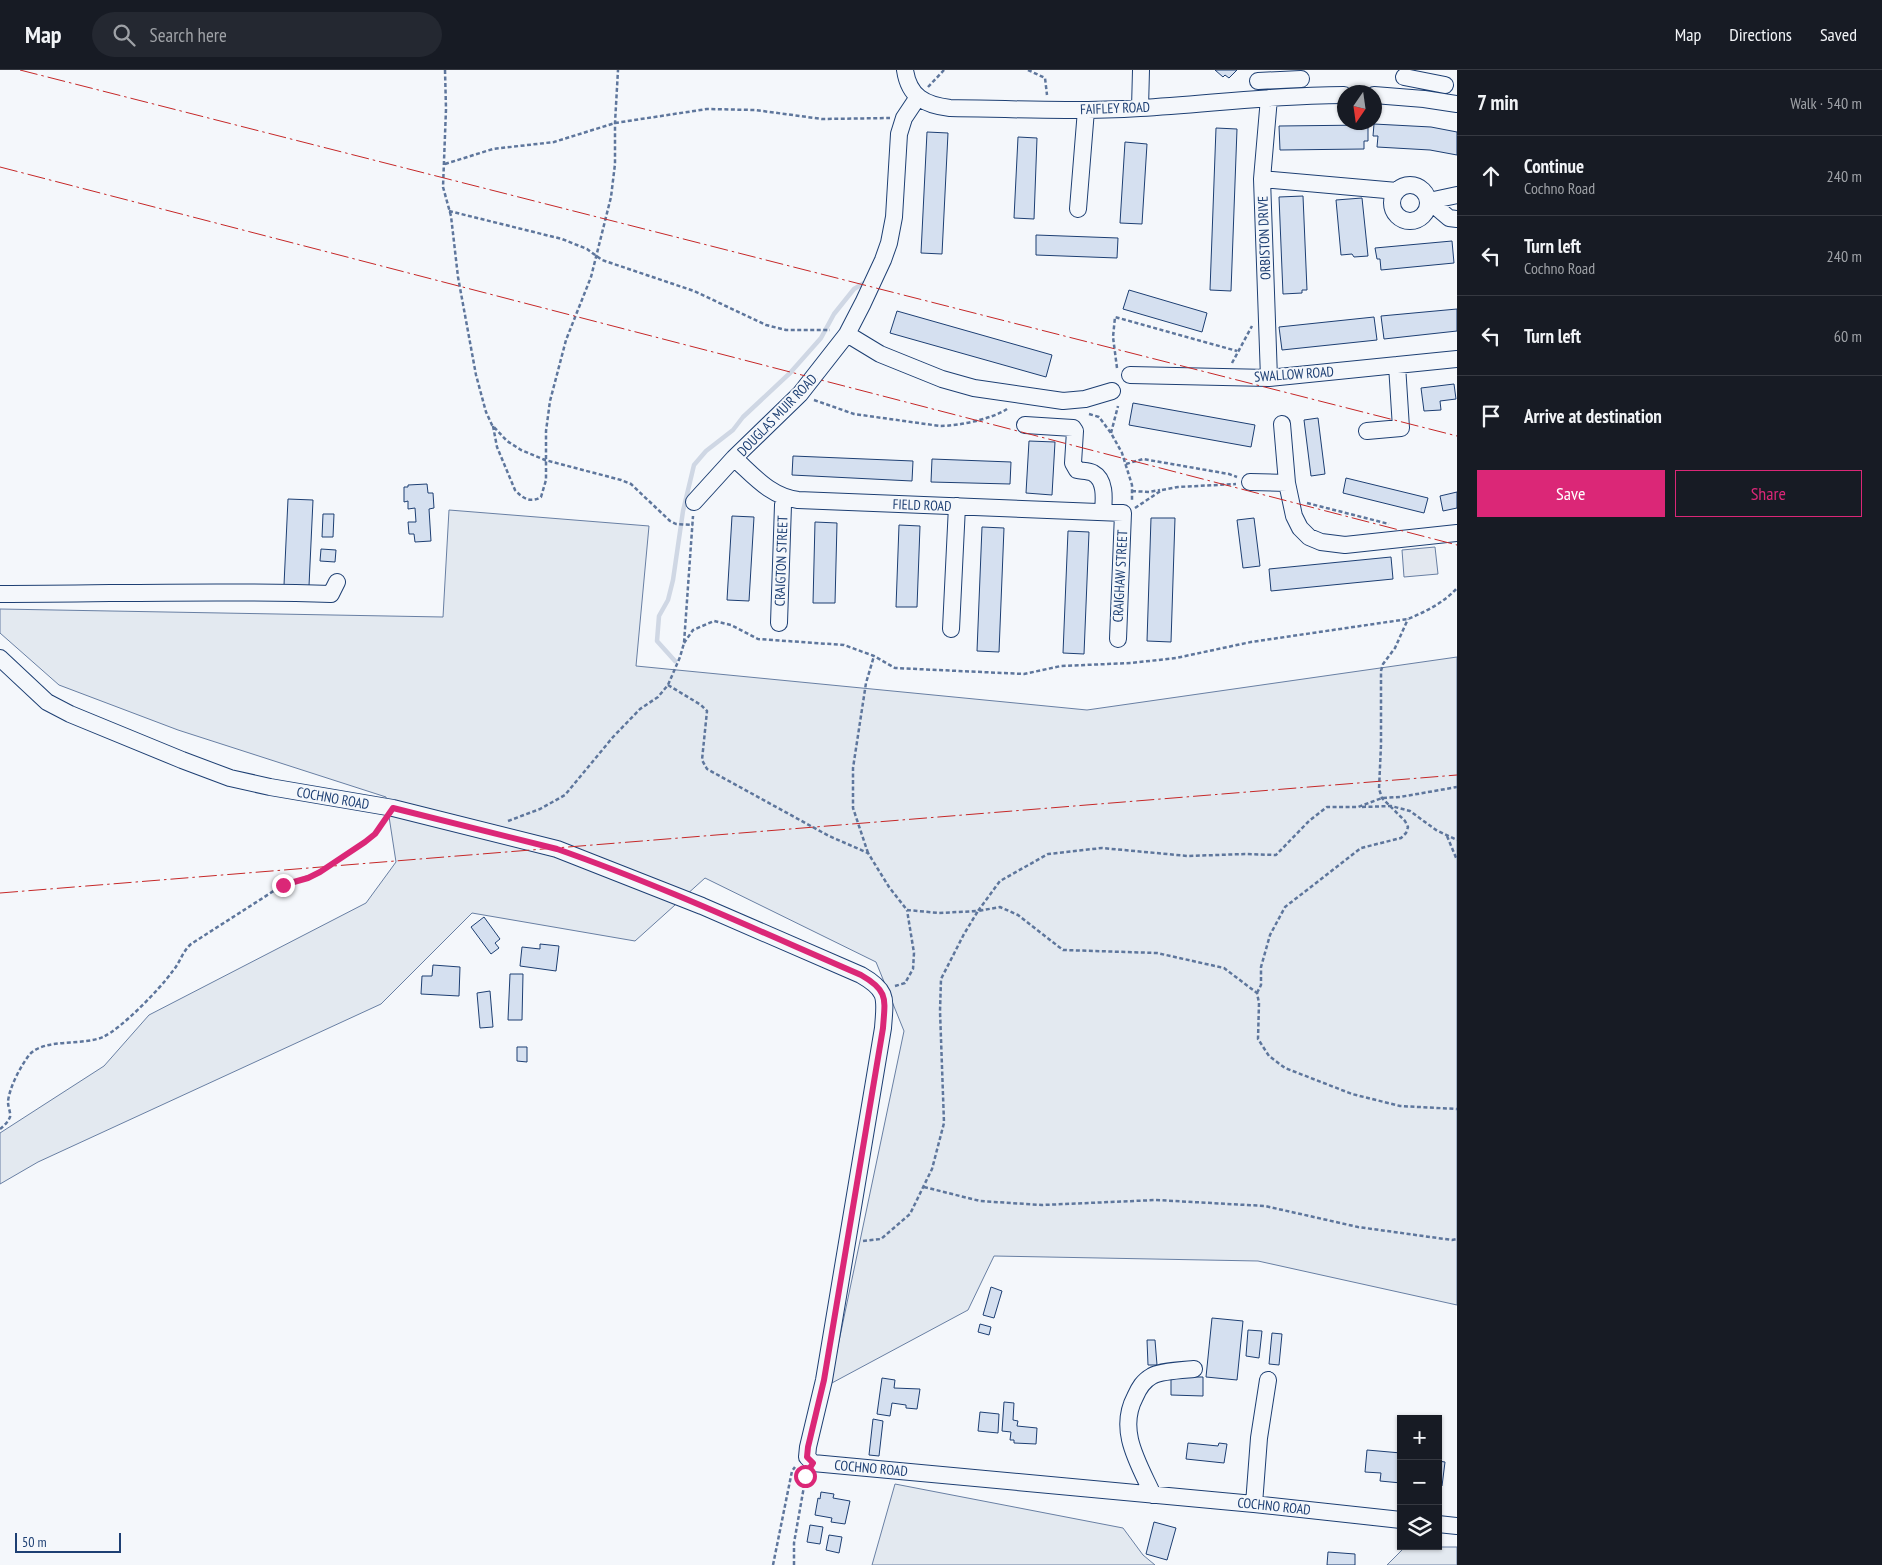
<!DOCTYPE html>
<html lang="en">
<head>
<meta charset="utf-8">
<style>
  :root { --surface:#171b24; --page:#242831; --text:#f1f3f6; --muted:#9ea1a6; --line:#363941; --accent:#db2777 }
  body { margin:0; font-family:"PT Sans Narrow",sans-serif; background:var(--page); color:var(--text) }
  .controls { position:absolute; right:15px; bottom:15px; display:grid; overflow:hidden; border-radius:0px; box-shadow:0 1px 4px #0004 }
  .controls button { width:45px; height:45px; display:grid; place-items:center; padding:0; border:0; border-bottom:1px solid var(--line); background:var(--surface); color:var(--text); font:25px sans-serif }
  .compass { position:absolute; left:1337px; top:15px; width:45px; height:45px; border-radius:50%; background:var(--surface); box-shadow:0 1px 4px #0004; rotate:193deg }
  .scale { position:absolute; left:15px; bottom:12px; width:106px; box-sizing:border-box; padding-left:5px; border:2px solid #1d3f73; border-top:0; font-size:14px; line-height:18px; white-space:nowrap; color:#1d3f73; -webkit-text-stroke:4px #f4f7fb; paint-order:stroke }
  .stop { position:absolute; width:15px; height:15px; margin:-11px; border:4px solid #db2777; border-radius:50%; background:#fff }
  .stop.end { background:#db2777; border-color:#fff; box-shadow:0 1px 5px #0008 }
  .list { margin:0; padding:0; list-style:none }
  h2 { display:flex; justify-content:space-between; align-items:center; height:65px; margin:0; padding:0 20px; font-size:21px }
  h2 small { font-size:16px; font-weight:400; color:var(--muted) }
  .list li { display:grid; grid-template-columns:32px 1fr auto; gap:15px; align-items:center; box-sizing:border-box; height:80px; padding:0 20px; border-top:1px solid var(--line) }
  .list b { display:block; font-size:19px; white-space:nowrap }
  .list p { margin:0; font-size:16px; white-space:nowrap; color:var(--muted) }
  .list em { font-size:16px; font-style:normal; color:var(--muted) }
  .actions { display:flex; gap:10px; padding:15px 20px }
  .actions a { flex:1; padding:11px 0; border:1px solid var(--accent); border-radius:0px; text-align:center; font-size:18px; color:var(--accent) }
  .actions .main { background:var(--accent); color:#fff }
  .icon { flex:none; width:28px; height:28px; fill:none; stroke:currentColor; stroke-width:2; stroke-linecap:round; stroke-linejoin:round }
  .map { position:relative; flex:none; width:1457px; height:1495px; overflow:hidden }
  header { display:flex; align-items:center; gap:30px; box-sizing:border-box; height:70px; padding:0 25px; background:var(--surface); border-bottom:1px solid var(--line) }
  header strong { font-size:24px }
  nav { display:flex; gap:28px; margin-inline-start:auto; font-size:18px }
  .search { width:350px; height:45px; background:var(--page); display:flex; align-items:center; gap:12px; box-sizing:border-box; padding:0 18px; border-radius:28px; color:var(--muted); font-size:19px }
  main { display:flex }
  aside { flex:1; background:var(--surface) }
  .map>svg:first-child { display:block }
</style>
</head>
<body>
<header>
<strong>Map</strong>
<div class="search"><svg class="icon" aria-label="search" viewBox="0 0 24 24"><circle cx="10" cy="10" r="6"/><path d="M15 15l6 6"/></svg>Search here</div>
<nav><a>Map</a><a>Directions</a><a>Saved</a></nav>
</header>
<main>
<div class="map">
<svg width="1457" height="1495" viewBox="0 0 1457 1495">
  <rect width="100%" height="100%" fill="#f4f7fb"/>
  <path fill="#e3e9f0" stroke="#687fa3" d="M449 440 649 456 636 596 1087 640 1457 587V1235L1258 1191 994 1186 968 1240 830 1314 904 961 876 892 705 808 635 871 472 843 381 934 38 1092 0 1114V1063L104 996 149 945 366 833 396 792 386 727 178 660 59 615 0 563V539L443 547Z
    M895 1414 1123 1458 1143 1485 1155 1495H872Z
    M1405 1477H1457V1495H1387Z"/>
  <path fill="#e3e8f0" stroke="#687fa3" d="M1435 477 1438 504 1404 507 1402 480Z"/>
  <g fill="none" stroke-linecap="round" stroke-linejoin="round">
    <path stroke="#cfd7e4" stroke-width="4.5" d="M675 591 657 571 659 546 668 530 673 510 683 441 694 395 706 381 733 360 743 347 790 303 821 268 834 244 854 219 864 213"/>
  </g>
  <path fill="#d5e0f0" stroke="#1d3f73" d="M1215 0H1237L1229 8 1225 5 1223 7Z
    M1374 54 1431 57 1457 62V85L1430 80 1377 77 1378 66H1373Z
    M1368 55V71H1364V79L1280 80 1279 56Z
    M1216 58 1237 59 1231 221 1210 220Z
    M927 62 948 63 942 184 921 183Z
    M1018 67 1037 68 1034 149 1014 148Z
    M1125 72 1147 74 1142 154 1120 153Z
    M1303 126 1307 220H1302V223L1283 224 1279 127Z
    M1362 128 1368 186 1354 187 1352 184 1341 185 1336 130Z
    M1036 165 1118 168 1117 188 1036 185Z
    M1452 171 1454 193 1381 200 1380 189H1377L1375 178Z
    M1129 220 1207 243 1202 262 1123 239Z
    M1457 239V261L1384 269 1381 246Z
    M897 241 1052 285 1046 307 890 263Z
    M1374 247 1377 270 1282 280 1279 257Z
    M1454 314 1456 329 1440 331 1441 340 1424 341 1421 318Z
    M1133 333 1255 355 1251 377 1129 355Z
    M1318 348 1325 404 1311 406 1304 350Z
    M1029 371 1055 372 1052 425 1026 423Z
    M793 386 913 391 912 411 792 405Z
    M932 389 1011 392 1010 414 931 412Z
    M1346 408 1428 428 1424 443 1343 423Z
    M427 414 428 423H433L434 438 429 439 431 471 415 472 414 464H409L408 452H416L415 438 408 439V431L404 432V417H408V415Z
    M1457 422V438L1443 441 1440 426Z
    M288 429 313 430 309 516 284 515Z
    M323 444H334L333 467H322Z
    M732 446 754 447 749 531 727 530Z
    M1151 448H1175L1171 572 1147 571Z
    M1254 448 1260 496 1243 498 1237 450Z
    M815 452 837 453 835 533H813Z
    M899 455 920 456 917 537H896Z
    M982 457 1004 458 999 582 977 581Z
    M1068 461 1089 462 1084 584 1063 583Z
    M321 479 336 480 335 492 320 491Z
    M1391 487 1393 509 1271 521 1269 499Z
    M484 847 500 869 495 873 499 878 491 884 471 857Z
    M540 874 559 876 556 901 520 896 522 877 540 879Z
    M433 895 460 897 459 926 421 924 422 906H432Z
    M510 904H523L522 950H508Z
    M490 921 493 957 480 958 477 923Z
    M517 977H527V992L517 991Z
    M991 1217 1002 1221 994 1248 983 1245Z
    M1212 1248 1243 1251 1237 1310 1206 1307Z
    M980 1254 991 1257 989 1265 978 1262Z
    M1248 1260 1262 1261 1259 1288 1246 1286Z
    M1272 1263 1282 1264 1279 1295 1269 1294Z
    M1147 1270H1155L1157 1295H1148Z
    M1171 1307H1203V1326L1171 1325Z
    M882 1308 895 1310 894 1318 920 1319 917 1339 906 1338V1335L892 1333 890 1346 877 1344Z
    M1004 1332 1014 1333 1013 1350 1018 1351 1017 1356 1037 1358 1036 1374 1014 1373V1370H1010L1011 1362 1002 1361Z
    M980 1342 999 1344 998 1363 978 1361Z
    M873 1349 883 1351 879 1386 869 1385Z
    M1188 1373 1218 1376 1219 1373 1227 1374 1224 1393 1186 1389Z
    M1367 1380 1401 1383V1413L1380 1411 1381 1403 1365 1402Z
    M1438 1391 1445 1392 1442 1416H1438Z
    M821 1422 834 1424 833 1428 850 1431 845 1454 831 1452 832 1448 815 1445 818 1428 820 1429Z
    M1154 1452 1176 1458 1167 1490 1146 1484Z
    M810 1455 823 1457 820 1474 807 1472Z
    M829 1465 842 1467 839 1483 826 1480Z
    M1328 1482 1355 1484V1495H1327Z"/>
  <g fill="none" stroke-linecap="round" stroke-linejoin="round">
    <defs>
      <path id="minor" d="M905 0C909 27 925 35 950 38 1013 39 1077 42 1140 38 1208 34 1276 25 1344 25
        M1404 7 1445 15
        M1258 11 1301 9
        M1374 25 1424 29 1457 34
        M1140 38 1141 0
        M1262 109 1397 121
        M1392 133a18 18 0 1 1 36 0a18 18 0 1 1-36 0Z
        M1429 131 1449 148 1457 149
        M1429 131 1457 125
        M1078 139 1086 40
        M847 264 880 284 942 309 974 318 1063 331 1085 329 1112 321
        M1130 305 1269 308 1457 289
        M1269 308 1262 109 1269 28
        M1282 354 1287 413 1294 446 1300 458 1309 467 1321 472 1345 475 1457 463
        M1025 355 1073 358 1075 361 1073 393 1077 400C1082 401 1089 401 1093 403 1106 410 1104 429 1103 442
        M1367 361 1401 358 1397 295
        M734 388C755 407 770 426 798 430L1123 443 1118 569
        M1250 412 1287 413
        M694 432 734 388 800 324 847 264 863 233 883 190 889 173 894 147 899 64 904 48 918 27
        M0 524C110 524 221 520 331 524L337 512
        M779 553 783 435 785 428
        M951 559 957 436
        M0 588 47 632 70 644 182 690 230 708 270 717 393 738 557 779 702 836 861 905C889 921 885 929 883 958L824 1310 808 1377 807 1387 813 1393 1254 1434 1401 1450
        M1153 1425C1139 1394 1117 1361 1135 1327 1139 1318 1143 1311 1152 1306 1160 1301 1183 1300 1194 1299
        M1254 1434 1259 1368 1268 1310
        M1438 1454 1457 1456"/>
    </defs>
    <use href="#minor" stroke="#1d3f73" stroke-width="18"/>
    <path stroke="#5e769c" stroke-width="2.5" stroke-dasharray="4 2.5" stroke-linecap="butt" d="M445 0 446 39 443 117 451 146 458 207 476 305 486 342 492 355 507 371 521 380 545 390 621 410 631 414 670 451 676 454 693 455
      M1028 0 1045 8 1047 25
      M928 17 944 0
      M445 94 493 79 554 72 615 53 707 39 755 40 822 49 890 48
      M449 141 562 169 587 179 602 190 694 221 766 255 786 260H830
      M1232 293 1252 256
      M1117 298 1113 267 1115 247 1237 281
      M814 330 854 344 940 356C958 356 992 349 1007 339
      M1089 344 1099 347 1111 363 1122 383 1132 415V431
      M493 356 497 377 515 420C523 429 531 433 541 427L546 410V361L550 331 566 270 591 207 611 127 615 94V53L618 0
      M1111 363 1118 336
      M1126 394 1143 389 1229 404 1237 407
      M1132 421 1149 422 1160 420
      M1307 433 1389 454
      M1135 438 1162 420 1178 417 1236 414
      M684 573 693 560 714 551 731 555 758 569 844 575 874 586 895 598 1024 604 1061 596 1131 593 1176 588 1251 572 1408 549C1425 542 1445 532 1457 518
      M668 615 701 635 707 641 702 690 707 699 829 766 868 783 889 817 907 840 939 843 978 841 1000 811 1048 784 1102 778 1188 786 1245 784 1276 785 1309 751 1327 737H1358L1382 728 1400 727 1457 717
      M1362 737 1391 736 1410 741 1436 760 1457 770
      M508 751 540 739 565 725 613 667 640 639 658 627 668 615 680 587 684 573 693 446
      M1447 766 1457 790
      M868 783 853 738V698L866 613 874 586
      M895 916 905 913 913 899 914 883 907 840
      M1257 923 1261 915V897L1270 865 1285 837 1361 778 1401 768 1406 763 1408 757 1405 751 1382 728 1379 719 1381 675V601L1383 594 1395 578 1408 549
      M0 1059C4 1056 8 1052 10 1047 11 1043 8 1037 8 1032 9 1018 21 995 30 984 46 968 82 976 103 967 122 958 159 920 172 902 180 893 182 882 191 874L283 815 320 802 365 772 375 764 384 752
      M924 1117 980 1131 1042 1135 1156 1130 1265 1136 1358 1157 1452 1170 1457 1169
      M863 1171 881 1169 910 1144 932 1099 944 1053 940 941 941 909 964 864 978 841 1000 837 1018 845 1063 880 1157 883 1224 898 1257 923 1259 933 1258 969 1269 986 1285 998 1352 1024 1400 1036 1457 1039
      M773 1495 792 1401 795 1397
      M794 1495V1473L806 1405"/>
    <use href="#minor" stroke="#f4f7fb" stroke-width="16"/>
    <path stroke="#c62828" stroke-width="1" stroke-dasharray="18 4 2.5 4" stroke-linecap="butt" d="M20 0 1457 366
      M0 97 1457 475
      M0 823 1457 705"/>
  </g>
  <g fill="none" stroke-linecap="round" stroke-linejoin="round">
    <path stroke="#db2777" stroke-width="6" d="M283 815 308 808 320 802 365 772 375 764 393 738 557 779C660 815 761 862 861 905 889 921 885 929 883 958L824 1310 808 1377 807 1387 813 1393 805 1406"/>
  </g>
  <g text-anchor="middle" stroke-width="4" stroke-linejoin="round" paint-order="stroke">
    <g font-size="14" fill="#1d3f73" stroke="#f4f7fb">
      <text transform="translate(1115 38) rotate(-2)" y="5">FAIFLEY ROAD</text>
      <text transform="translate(1264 168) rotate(-92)" y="5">ORBISTON DRIVE</text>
      <text transform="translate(1294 304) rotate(-4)" y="5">SWALLOW ROAD</text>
      <text transform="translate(777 345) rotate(-46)" y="5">DOUGLAS MUIR ROAD</text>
      <text transform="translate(922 435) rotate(2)" y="5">FIELD ROAD</text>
      <text transform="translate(781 491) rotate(-88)" y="5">CRAIGTON STREET</text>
      <text transform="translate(1120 506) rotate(-87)" y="5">CRAIGHAW STREET</text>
      <text transform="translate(333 728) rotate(10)" y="5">COCHNO ROAD</text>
      <text transform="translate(871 1398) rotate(5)" y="5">COCHNO ROAD</text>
      <text transform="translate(1274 1436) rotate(6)" y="5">COCHNO ROAD</text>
    </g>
  </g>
</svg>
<div class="controls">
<button>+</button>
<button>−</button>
<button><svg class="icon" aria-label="layers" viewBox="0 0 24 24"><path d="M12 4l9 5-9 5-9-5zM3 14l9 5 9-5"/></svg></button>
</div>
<svg class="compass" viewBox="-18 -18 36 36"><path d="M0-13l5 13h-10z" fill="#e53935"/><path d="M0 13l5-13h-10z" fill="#9ea1a6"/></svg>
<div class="scale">50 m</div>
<div class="stop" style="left:805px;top:1406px"></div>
<div class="stop end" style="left:283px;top:815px"></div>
</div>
<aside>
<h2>7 min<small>Walk · 540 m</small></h2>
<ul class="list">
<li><svg class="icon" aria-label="ahead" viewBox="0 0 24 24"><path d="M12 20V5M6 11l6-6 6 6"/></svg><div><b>Continue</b><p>Cochno Road</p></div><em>240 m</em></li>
<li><svg class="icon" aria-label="left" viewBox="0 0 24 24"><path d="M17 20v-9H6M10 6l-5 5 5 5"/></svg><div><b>Turn left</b><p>Cochno Road</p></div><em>240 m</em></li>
<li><svg class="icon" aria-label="left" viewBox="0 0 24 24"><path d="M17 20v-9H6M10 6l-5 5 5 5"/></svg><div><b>Turn left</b></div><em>60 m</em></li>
<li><svg class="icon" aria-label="arrive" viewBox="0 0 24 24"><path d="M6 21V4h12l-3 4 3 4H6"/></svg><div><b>Arrive at destination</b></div></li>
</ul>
<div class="actions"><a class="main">Save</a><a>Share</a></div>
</aside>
</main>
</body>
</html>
